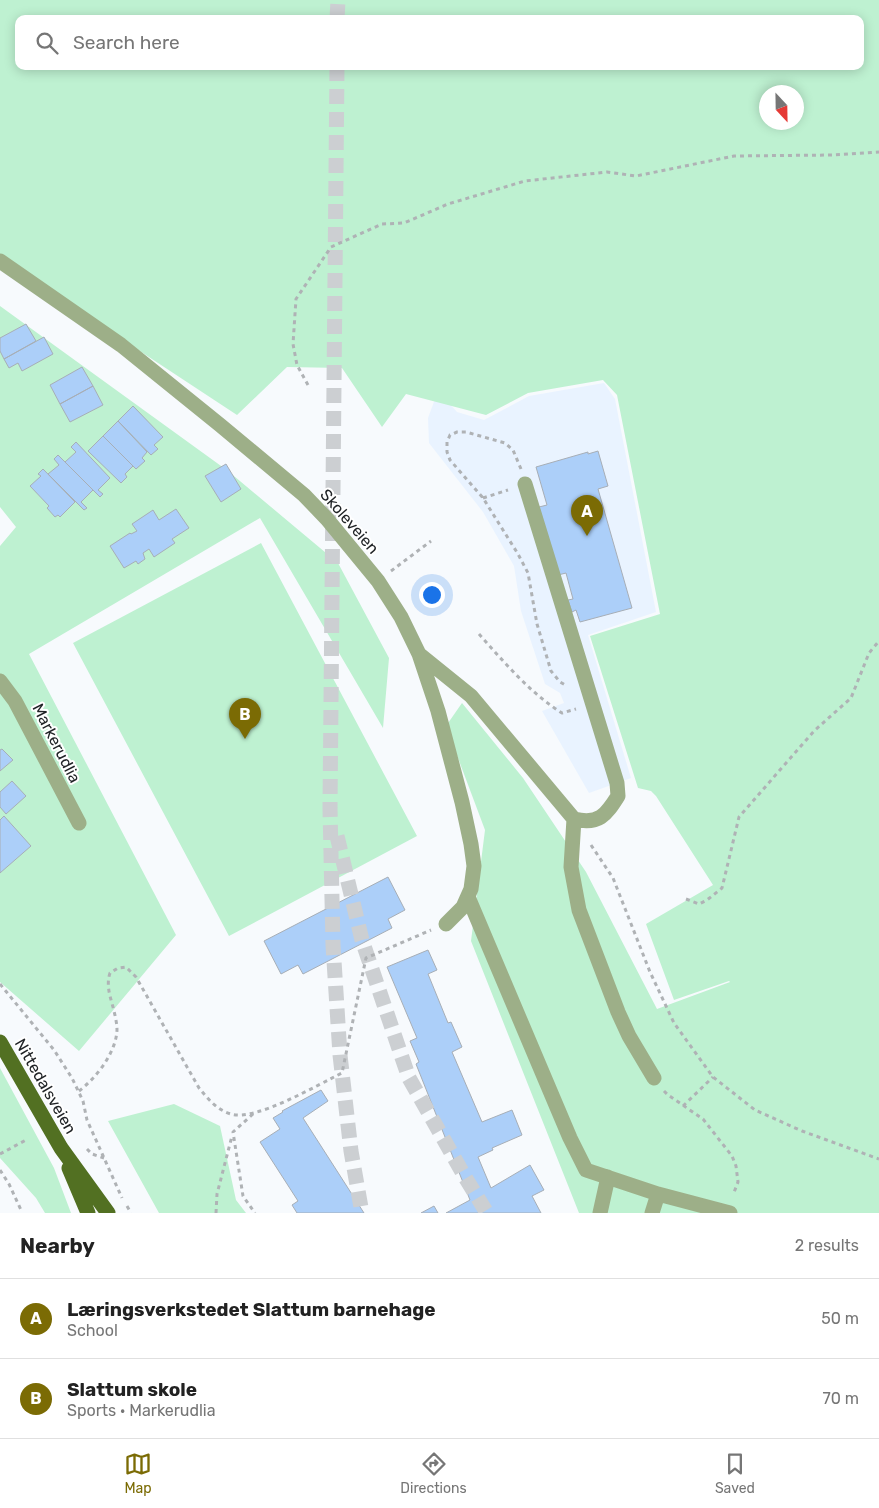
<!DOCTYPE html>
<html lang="en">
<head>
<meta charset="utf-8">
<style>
  :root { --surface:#fff; --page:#f6f6f6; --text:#222; --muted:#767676; --line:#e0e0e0; --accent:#7b6b04 }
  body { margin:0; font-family:Rubik,sans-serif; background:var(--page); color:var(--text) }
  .compass { position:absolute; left:759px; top:85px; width:45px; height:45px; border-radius:50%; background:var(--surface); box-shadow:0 2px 12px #0003; rotate:158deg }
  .you { position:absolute; left:431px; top:594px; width:18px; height:18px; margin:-12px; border:4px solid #fff; border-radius:50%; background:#1a73e8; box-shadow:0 0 0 8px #1a73e833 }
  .badge { display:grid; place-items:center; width:32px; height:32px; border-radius:50%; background:var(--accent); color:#fff; font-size:16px; font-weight:700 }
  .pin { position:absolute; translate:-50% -41px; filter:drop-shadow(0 1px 2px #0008) }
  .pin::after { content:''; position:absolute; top:26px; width:18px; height:15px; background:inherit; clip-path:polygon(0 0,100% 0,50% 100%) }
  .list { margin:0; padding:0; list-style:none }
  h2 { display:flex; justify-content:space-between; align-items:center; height:65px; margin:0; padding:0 20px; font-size:21px }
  h2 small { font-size:16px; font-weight:400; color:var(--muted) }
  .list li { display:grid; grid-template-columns:32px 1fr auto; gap:15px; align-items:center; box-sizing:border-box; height:80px; padding:0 20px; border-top:1px solid var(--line) }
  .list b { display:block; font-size:19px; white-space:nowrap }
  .list p { margin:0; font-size:16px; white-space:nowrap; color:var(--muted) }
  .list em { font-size:16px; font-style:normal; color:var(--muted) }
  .icon { flex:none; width:28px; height:28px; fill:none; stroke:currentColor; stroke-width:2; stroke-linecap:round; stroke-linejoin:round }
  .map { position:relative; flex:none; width:879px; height:1213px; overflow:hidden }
  .search { position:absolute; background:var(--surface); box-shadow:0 2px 12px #0003; left:15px; right:15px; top:15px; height:55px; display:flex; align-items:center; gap:12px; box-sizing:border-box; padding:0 18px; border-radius:10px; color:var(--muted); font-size:19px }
  .sheet { height:225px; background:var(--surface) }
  nav { display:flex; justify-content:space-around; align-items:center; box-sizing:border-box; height:70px; border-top:1px solid var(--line); background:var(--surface); font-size:14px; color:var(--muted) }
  nav a { display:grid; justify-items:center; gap:2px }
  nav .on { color:var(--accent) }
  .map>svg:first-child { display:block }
</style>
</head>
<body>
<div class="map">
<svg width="879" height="1213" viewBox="0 0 879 1213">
  <rect width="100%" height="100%" fill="#f7fafd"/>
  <path fill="#e9f3ff" d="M604 383 615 399 656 612 588 635 631 778 589 793 542 711 564 703 560 693 545 684 521 611 514 566 483 512 429 443 428 418 438 391 457 412 484 420 529 396Z"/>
  <path fill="#bef1d1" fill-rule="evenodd" d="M0 0H879V1213H579L471 941 485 830 446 726 462 703 523 778 586 872 657 1009 730 982 729 981 674 1000 646 924 713 885 656 796 651 791 638 788 590 636 660 614 617 395 603 380 528 393 486 415 406 394 382 427 342 368 287 367 237 415 0 259ZM19 19H860V66H19ZM766 92H796V122H766Z
    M0 306 228 471 338 563 389 658 383 728 260 518 29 654 176 935 79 1051 0 982V546L16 527 0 507Z
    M261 543 417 836 229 936 73 643Z
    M0 1068 54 1168 71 1213H45L36 1198 0 1158Z
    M174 1104 220 1126 236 1200 246 1213H159L108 1121Z"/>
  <path fill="#accff9" stroke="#a7aeb6" d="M26 324 36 341 4 359 0 351V338Z
    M44 337 53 354 22 371 18 363 9 368 4 359Z
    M82 367 93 386 60 404 50 385Z
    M93 386 103 405 70 422 60 404Z
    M133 406 163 437 154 445 158 449 151 455 118 421Z
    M118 421 147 452 142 458 145 461 136 469 103 436Z
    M103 436 133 466 125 474 127 477 121 483 88 451Z
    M76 442 110 478 98 490 103 494 100 497 65 462 76 452 71 447Z
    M598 451 608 486 598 489 632 608 580 622 576 610 572 612 568 600 573 599 566 573 558 575 539 507 547 505 536 467 588 452V454Z
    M58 455 93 490 81 502 87 508 84 510 48 474 59 465 54 459Z
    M226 464 241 489 221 502 205 476Z
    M43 469 75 502 60 517 58 515 55 517 47 508 49 506 30 486 41 476 38 474Z
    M176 509 189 528 172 539 175 543 154 557 149 549 143 553 145 559 138 564 136 561 124 568 110 546 130 533 131 534 137 531 132 524 153 510 159 520Z
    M2 749 13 760 0 771V750Z
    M12 781 26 796 6 814 0 807V792Z
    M4 816 31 846 0 873V820Z
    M388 877 405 910 388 919 392 928 303 974 298 965 281 974 264 941Z
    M428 950 437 970 428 974 448 1023 451 1022 462 1047 452 1052 482 1122 512 1110 522 1135 492 1148 493 1150 478 1157 491 1188 530 1165 544 1190 532 1196 541 1213H446L470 1200 416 1064 419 1062 410 1041 417 1038 387 967Z
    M321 1090 328 1101 303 1118 364 1213H297L292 1205 298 1201 260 1142 280 1129 273 1118 283 1112 282 1111Z
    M434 1206 438 1213H421Z"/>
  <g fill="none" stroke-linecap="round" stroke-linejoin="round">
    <path stroke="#cccfd2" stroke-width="15" stroke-dasharray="15 8" stroke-linecap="butt" d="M337 19 338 0
      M337 66 330 808 333 945 340 1055 351 1151 362 1213
      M337 836 362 940 409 1078 465 1177 487 1213"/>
    <path stroke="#afb2b5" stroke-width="3" stroke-dasharray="4 4" stroke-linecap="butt" d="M308 385 297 365 293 344 296 299 331 247 382 224 404 223 448 204 525 181 607 172 636 176 734 156 833 155 879 152
      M521 469 513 450 505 443 466 432H457L450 435 447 442V452L450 460 483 498 518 554 528 573 537 624 551 671 560 682 567 686
      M483 498 508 490
      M391 571 431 541
      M479 634C504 662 530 693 562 713L576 709
      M591 845 613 878 650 972 674 1023 713 1077 755 1110 802 1131 879 1159
      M686 899 699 904 707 900 722 888 739 817 814 731 851 698 869 653 879 641
      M0 984 54 1050 72 1078 83 1101 87 1120 122 1198
      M79 1091C96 1078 116 1053 117 1030 117 1023 115 1015 113 1007 110 996 106 985 110 973L118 968 126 967 136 977 199 1088C208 1099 217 1110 231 1114 255 1122 319 1084 342 1073L366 958 431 930
      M664 1091 668 1095 703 1119 732 1156 736 1166 738 1182 733 1195
      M683 1106 713 1077
      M253 1114 233 1132 243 1196 255 1213
      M87 1149 92 1154 104 1158
      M0 1154 26 1140
      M0 1170 9 1184 21 1210
      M127 1206 131 1213
      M216 1213 217 1194 232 1136"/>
    <path stroke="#9daf88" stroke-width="15" d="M0 261 121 345 220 425 304 495 327 519 378 581 401 617 419 654 438 711 462 802 471 844 474 866 471 889 463 907 446 924
      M419 654 471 696 574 819C599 825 606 815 618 796L617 783 525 484
      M0 681 15 701 79 823
      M574 819 571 867 579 910 618 1012 629 1036 654 1078
      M468 897 570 1138 586 1170 658 1194 730 1213
      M600 1213 608 1177
      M652 1213 658 1194"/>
    <path stroke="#527022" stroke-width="15" d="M0 1042 61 1148 108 1213
      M69 1168 88 1213"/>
  </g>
  <g text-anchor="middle" stroke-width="4" stroke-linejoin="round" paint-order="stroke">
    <g font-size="16" fill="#212427" stroke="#fff">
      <text transform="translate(350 521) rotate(49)" y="6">Skoleveien</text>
      <text transform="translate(57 743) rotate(63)" y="6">Markerudlia</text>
      <text transform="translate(46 1086) rotate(60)" y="6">Nittedalsveien</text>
    </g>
  </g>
</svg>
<svg class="compass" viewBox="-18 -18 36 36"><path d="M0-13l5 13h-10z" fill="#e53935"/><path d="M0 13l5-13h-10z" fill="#767676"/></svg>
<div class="you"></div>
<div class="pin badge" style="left:587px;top:536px">A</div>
<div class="pin badge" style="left:245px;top:739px">B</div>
<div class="search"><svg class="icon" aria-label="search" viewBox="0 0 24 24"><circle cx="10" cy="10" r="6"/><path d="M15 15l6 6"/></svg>Search here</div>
</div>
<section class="sheet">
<h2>Nearby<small>2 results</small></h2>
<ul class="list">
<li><span class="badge">A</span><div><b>Læringsverkstedet Slattum barnehage</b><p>School</p></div><em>50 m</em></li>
<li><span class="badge">B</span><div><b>Slattum skole</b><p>Sports · Markerudlia</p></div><em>70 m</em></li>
</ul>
</section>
<nav>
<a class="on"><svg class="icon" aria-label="map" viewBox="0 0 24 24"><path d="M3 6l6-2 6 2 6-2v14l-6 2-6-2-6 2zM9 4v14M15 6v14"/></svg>Map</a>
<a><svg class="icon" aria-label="directions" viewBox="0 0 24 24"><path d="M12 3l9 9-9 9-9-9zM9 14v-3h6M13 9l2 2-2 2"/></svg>Directions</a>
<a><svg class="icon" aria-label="saved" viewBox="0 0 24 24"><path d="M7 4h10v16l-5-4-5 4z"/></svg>Saved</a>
</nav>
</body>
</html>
